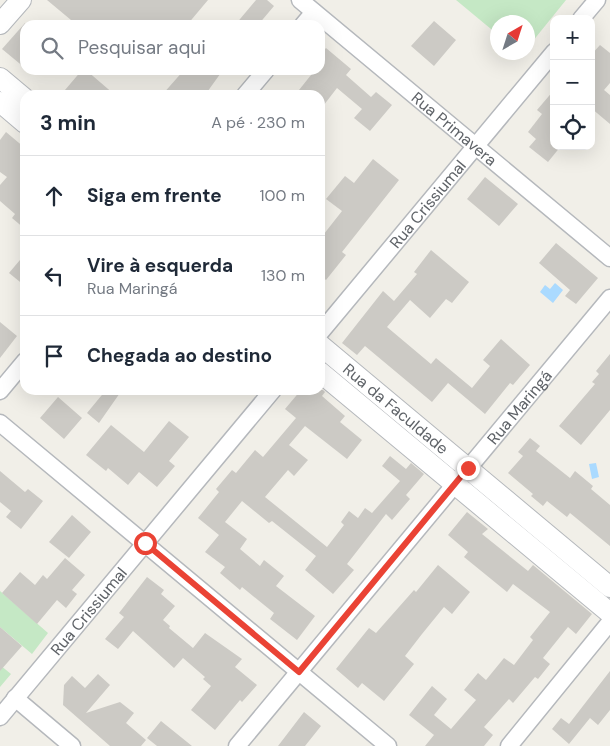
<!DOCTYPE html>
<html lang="pt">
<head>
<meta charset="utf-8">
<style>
  :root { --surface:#fff; --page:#f2f2f3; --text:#1f2937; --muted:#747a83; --line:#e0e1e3 }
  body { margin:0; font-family:"DM Sans",sans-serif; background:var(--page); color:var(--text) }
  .controls { position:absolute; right:15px; top:15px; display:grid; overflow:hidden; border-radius:10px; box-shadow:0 5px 20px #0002 }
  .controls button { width:45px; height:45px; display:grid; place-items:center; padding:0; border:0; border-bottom:1px solid var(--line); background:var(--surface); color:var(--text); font:25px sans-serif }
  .compass { position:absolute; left:490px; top:15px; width:45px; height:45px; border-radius:50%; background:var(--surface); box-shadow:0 5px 20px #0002; rotate:39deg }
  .stop { position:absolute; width:15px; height:15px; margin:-11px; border:4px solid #ea4335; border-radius:50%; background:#fff }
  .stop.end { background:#ea4335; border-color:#fff; box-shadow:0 1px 5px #0008 }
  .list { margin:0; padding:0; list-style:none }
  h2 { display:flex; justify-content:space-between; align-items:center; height:65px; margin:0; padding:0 20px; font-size:21px }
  h2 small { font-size:16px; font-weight:400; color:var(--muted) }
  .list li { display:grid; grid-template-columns:32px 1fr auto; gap:15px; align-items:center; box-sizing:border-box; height:80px; padding:0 20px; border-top:1px solid var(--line) }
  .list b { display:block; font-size:19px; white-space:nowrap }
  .list p { margin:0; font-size:16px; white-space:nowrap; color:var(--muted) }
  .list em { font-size:16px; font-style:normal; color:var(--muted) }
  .icon { flex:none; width:28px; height:28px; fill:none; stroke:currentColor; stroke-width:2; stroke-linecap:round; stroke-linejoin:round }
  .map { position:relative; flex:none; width:610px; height:746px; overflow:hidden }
  .search { position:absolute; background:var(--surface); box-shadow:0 5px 20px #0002; left:20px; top:20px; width:305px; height:55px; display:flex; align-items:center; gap:12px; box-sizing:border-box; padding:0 18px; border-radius:15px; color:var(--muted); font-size:19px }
  .panel { position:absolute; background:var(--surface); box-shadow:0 5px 20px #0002; left:20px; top:90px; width:305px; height:305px; border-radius:15px }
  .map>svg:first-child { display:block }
</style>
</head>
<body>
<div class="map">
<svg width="610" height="746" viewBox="0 0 610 746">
  <rect width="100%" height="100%" fill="#f1efe8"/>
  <path fill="#c5e8c5" d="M456 0H566L528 47V22H498L497 34Z
    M0 591 48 633 32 654 0 627Z
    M0 665 11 674 0 687Z"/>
  <path fill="#aadaff" d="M555 283 563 290 553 303 540 292 545 285 550 289Z
    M596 463 599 477 592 479 589 464Z"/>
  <path fill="#cccac5" d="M47 0H208L187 25H77Z
    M256 0H267L274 6 258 25H235Z
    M434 21 456 40 434 66 411 46Z
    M25 23V68L2 49Z
    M600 45 610 53V83L604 90 610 95V124L591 108V55Z
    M326 48 351 69 346 75 371 97 376 92 392 105 370 131 354 118 362 109 337 88 320 110V95H295L315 70H320V54Z
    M82 70H86L115 95H71L65 90Z
    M184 70H223L205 95H162Z
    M554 90V146H561L548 162 529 147 536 139 528 132 542 114 537 110Z
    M6 132 25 148V229L12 218 15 214 0 201V185L7 177 0 172V140Z
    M373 159 399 180 342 252 346 255 326 280 320 275V239L342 211 326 199 345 176 354 183Z
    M485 177 518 204 499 226 467 199Z
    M556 243 598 278 576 304 565 296 570 290 539 263Z
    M431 250 469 282 452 303 446 299 430 318 410 300 387 327 431 364 436 358 472 388 490 366 483 360 501 339 530 365 513 385 510 383 485 414 448 383 432 402 365 346 357 355 342 343 383 291 394 301 417 274 414 272Z
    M25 254V286L9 273Z
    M0 322 17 336 0 358Z
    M610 354V410L581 445 559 426 595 384 592 382 599 374 596 371Z
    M106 390H122L99 423 87 413Z
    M301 390H323L325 392 322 396 345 416 340 422 362 440 347 459 305 426 289 445 308 460 294 476 288 470 265 497 327 547 344 525 341 522 349 511 358 518 365 508 372 513 400 481 382 466 390 456 406 469 411 463 424 474 406 495 410 499 392 520 386 514 347 564 354 570 333 594 305 570 316 556 272 521 269 523 242 501 225 522 247 539 240 549 260 566 264 560 284 576 276 586 315 616 297 640 270 619 274 613 242 587 240 590 220 573 225 567 205 552 219 535 198 518 219 492 216 489 232 470 236 473 255 450 263 457 296 418 285 409Z
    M58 397 82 418 64 439 40 418Z
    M169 421 189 437 169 461 175 466 157 487 139 472 128 485 108 468 106 471 86 455 111 425 144 452Z
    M530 438 540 446 536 451 570 478 575 471 593 486 591 489 610 505V546L570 513 567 517 547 501 543 506 531 496 533 494 508 473 523 456 518 452Z
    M0 471 25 492 28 489 43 501 21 529 6 517 11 511 0 502Z
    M467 512 488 529 482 534 528 571 533 565 592 614 576 634 568 627 543 658 550 664 538 679 535 677 513 703 509 699 484 727 493 735 484 746H425L434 735 409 715 432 686 447 699 434 715 451 729 476 700 464 690 478 673 486 680 504 658 514 665 533 640 530 637 550 612 513 584 507 592 464 557 468 552 448 535Z
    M72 515 91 532 69 558 49 542Z
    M65 558 85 575 72 590 77 594 66 608 57 600 37 624 2 593 20 572 35 585 43 575 47 579Z
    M438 565 470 592 452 614 444 607 422 634 405 656 414 664 384 701 362 683 358 688 336 669 369 628 376 633 414 590 416 592Z
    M147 577 164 590 161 594 175 606 163 620 170 626 169 628 193 648 205 633 242 659 235 667 257 685 242 702 240 700 215 730 191 710 211 686 203 679 205 677 183 658 174 668 133 631 118 649 105 639 124 617 119 613Z
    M0 627 22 646 0 671Z
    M610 671V710L598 725 590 718 569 744 552 729 561 718 569 724Z
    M98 674 110 685 86 713 120 702 134 713 126 723 146 740 141 746H110L63 705 64 685 72 676 85 688Z
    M304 712 321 726 305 746H278Z
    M161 721 192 746H157L147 738Z"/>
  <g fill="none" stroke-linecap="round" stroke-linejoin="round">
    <defs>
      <g id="minor">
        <path id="s1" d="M300 0 610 258"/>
        <path d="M581 19 597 0"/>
        <path d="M303 25 314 12"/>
        <path d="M245 95 266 70"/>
        <path id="s2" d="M320 333 554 52"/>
        <path d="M0 391 25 361"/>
        <path d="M0 423 388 746"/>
        <path d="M15 698 72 746"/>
        <path id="s3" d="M0 717 273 390"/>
        <path id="s4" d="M237 746 610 298"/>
        <path d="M509 746 610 622"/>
      </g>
      <g id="tertiary">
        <path d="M0 24 21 0"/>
        <path d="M0 78 25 99"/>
        <path d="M0 102 25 123"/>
        <path id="s5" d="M320 345 610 587"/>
        <path d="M320 372 610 613"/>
      </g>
    </defs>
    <use href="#minor" stroke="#b5b8bc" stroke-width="19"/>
    <use href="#tertiary" stroke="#b5b8bc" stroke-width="22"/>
    <use href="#minor" stroke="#fff" stroke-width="16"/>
    <use href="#tertiary" stroke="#fff" stroke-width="20"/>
  </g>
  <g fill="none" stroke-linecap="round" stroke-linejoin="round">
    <path stroke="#ea4335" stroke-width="6" d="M145 543 299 672 468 468"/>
  </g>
  <g text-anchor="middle" stroke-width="5" stroke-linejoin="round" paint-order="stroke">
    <g font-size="16" fill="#5f6368" stroke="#fff">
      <text dy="6" stroke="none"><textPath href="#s1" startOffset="201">Rua Primavera</textPath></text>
      <text dy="6" stroke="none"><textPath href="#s2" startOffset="168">Rua Crissiumal</textPath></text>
      <text dy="6" stroke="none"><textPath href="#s4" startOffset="441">Rua Maringá</textPath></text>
      <text dy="6" stroke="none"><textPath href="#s5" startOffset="99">Rua da Faculdade</textPath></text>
      <text dy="6" stroke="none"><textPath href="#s3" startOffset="138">Rua Crissiumal</textPath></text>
    </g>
  </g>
</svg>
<div class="controls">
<button>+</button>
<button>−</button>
<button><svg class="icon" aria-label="locate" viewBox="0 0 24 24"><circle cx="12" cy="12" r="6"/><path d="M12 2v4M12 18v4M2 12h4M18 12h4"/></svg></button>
</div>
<svg class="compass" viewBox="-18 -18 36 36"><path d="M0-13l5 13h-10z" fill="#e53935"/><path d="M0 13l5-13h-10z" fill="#747a83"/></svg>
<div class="stop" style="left:145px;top:543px"></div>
<div class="stop end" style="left:468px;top:468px"></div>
<div class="search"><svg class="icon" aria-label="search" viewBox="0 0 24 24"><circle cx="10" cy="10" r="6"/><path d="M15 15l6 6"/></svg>Pesquisar aqui</div>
<section class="panel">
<h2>3 min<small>A pé · 230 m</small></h2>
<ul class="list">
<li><svg class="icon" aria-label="ahead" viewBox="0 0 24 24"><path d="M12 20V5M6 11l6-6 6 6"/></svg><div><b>Siga em frente</b></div><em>100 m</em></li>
<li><svg class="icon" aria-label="left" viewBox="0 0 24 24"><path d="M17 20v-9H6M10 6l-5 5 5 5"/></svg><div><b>Vire à esquerda</b><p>Rua Maringá</p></div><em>130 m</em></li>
<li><svg class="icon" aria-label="arrive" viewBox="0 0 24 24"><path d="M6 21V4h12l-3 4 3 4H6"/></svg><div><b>Chegada ao destino</b></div></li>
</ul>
</section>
</div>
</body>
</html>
